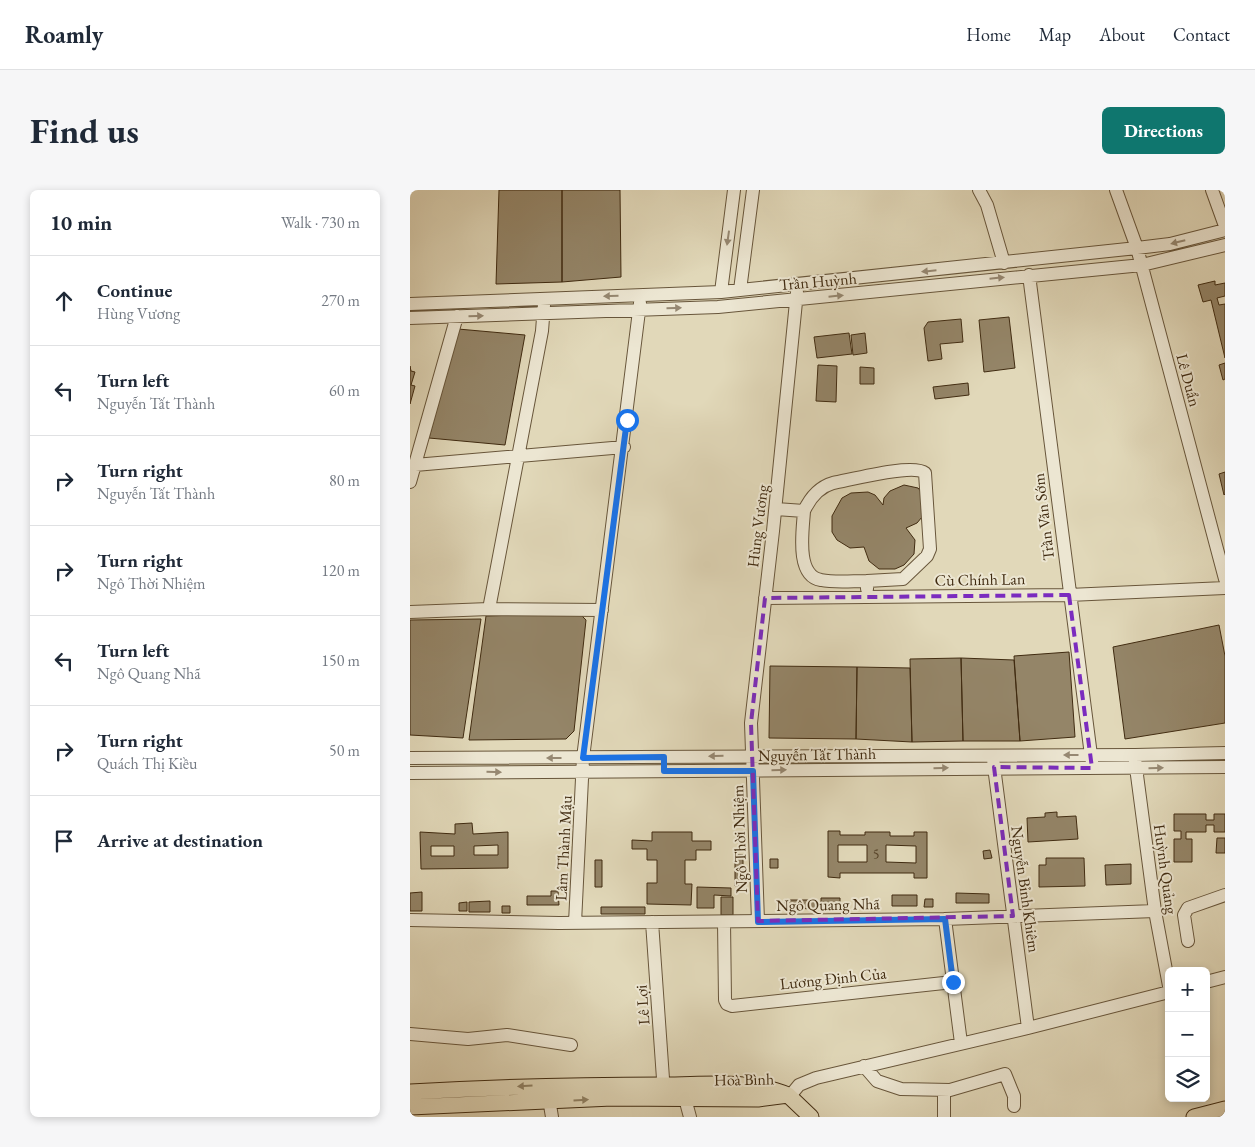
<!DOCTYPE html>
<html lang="en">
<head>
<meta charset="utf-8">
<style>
  :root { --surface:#fff; --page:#f6f6f7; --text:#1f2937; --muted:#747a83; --line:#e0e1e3; --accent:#0f766e }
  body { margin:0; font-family:"EB Garamond",serif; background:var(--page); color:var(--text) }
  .controls { position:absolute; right:15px; bottom:15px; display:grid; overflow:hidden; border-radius:8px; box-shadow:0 2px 8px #0003 }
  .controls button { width:45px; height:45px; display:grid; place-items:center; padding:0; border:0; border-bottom:1px solid var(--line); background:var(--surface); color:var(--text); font:25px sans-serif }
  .stop { position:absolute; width:15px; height:15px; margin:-11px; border:4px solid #1a73e8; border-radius:50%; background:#fff }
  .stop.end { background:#1a73e8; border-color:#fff; box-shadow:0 1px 5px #0008 }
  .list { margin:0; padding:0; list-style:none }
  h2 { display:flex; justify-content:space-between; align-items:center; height:65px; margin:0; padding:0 20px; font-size:21px }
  h2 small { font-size:16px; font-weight:400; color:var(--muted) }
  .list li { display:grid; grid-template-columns:32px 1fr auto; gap:15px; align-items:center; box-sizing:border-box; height:90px; padding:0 20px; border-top:1px solid var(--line) }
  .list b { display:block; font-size:19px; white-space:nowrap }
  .list p { margin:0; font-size:16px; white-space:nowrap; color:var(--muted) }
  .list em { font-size:16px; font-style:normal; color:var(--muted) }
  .icon { flex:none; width:28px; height:28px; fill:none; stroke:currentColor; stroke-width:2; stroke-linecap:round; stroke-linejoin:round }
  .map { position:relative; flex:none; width:815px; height:927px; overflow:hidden; border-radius:8px }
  header { display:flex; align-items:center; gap:30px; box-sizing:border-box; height:70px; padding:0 25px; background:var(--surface); border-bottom:1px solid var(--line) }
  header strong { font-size:24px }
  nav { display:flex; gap:28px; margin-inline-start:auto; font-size:18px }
  .intro { display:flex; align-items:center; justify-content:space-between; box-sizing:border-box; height:120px; padding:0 30px }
  h1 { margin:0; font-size:35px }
  .button { padding:12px 22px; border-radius:8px; background:var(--accent); color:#fff; font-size:18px; font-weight:700 }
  main { display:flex; gap:30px; padding:0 30px }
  aside { flex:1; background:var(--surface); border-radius:8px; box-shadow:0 2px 8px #0003 }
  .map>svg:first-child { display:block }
</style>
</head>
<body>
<header>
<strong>Roamly</strong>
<nav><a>Home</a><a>Map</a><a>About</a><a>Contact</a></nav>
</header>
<div class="intro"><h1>Find us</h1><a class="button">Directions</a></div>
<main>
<aside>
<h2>10 min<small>Walk · 730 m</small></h2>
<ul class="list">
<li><svg class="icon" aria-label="ahead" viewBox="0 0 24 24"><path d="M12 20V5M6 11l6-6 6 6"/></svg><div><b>Continue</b><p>Hùng Vương</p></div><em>270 m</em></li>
<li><svg class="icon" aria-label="left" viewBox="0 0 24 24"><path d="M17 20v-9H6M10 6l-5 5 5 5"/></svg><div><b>Turn left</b><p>Nguyễn Tất Thành</p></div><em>60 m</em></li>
<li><svg class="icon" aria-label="right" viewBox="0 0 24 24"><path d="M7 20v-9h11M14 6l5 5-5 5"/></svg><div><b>Turn right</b><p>Nguyễn Tất Thành</p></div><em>80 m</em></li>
<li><svg class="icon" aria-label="right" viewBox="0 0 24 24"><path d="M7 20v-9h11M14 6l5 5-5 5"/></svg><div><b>Turn right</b><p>Ngô Thời Nhiệm</p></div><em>120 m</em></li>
<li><svg class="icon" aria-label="left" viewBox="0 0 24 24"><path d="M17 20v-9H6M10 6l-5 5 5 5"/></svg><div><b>Turn left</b><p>Ngô Quang Nhã</p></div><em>150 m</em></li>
<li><svg class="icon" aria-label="right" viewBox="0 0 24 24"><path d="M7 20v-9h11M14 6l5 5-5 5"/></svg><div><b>Turn right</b><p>Quách Thị Kiều</p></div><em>50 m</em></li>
<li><svg class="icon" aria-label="arrive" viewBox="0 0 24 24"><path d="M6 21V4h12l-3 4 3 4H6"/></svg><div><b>Arrive at destination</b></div></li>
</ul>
</aside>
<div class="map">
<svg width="815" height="927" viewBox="0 0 815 927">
  <rect width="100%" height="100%" fill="#e1d8b9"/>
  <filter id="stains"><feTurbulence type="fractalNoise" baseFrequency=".004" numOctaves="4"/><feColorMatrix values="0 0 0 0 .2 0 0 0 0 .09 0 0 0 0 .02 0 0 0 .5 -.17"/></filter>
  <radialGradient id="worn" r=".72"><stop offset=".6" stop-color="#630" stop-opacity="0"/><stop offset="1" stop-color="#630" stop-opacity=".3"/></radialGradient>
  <path fill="#948568" stroke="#402b11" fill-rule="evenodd" d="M89 0H152V92L86 94Z
    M152 0H210L211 87 152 92Z
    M805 91V95L815 93V106L807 108 809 115 815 114V168L801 110 793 112 788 95Z
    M599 127 605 178 574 182 569 130Z
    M551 129 553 152 530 154 532 169 518 171 514 138 518 132Z
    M48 139 115 145 95 255 19 248Z
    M439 143 442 164 407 168 404 147Z
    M455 143 457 163 443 165 441 145Z
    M815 173V189L813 190 809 175Z
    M408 175 427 176 426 212 406 211Z
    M0 176 1 181 5 182 1 195 5 196 0 214Z
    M450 177 464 178V194H450Z
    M558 193 559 205 525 209 523 197Z
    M815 282V304L814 305 809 284Z
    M494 295 508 298 513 304 512 327 507 333 496 338 505 350 504 364 494 375 485 379H469L459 371 454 357 440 358 427 350 422 342V326L432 308 441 303 458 302 465 305 473 315 474 308 480 301Z
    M169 423 176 430 164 541 156 549 59 550 76 426Z
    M71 429 53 548 0 545V430Z
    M809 435 815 466V533L715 549 703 457Z
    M659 462 665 547 610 551 604 466Z
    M551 468 604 470 610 551H553Z
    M551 468 553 551 502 552 500 469Z
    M360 476 447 477 446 549 359 548Z
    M447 477 500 478 502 552 446 549Z
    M647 622V627L666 626 668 649 618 652 617 628 635 627V623Z
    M764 624H796V630H804V624H815V642H804V635H796V642H776V649H782V672H764V649H771V641H764Z
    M62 633 63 644 98 642V678L11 679 10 642 45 644V634ZM88 655V665H64V656ZM21 656H44V666H21Z
    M418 641H430V645H455V642H480V646H504V642H517V688H504V683H430V688L418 687ZM428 655H457V672H428ZM476 655 506 656V673L476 672Z
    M242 642H282V651H301V660H286V670H275V694H282L281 715 237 714V693H247V670H237V659H222V650L242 651Z
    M807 648H815V663H806Z
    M580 660 582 668 574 669 573 661Z
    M325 664 333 665V696H325Z
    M636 668H674L675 696 629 697V675H636Z
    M360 669H368V678H360Z
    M185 670H192V697H185Z
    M721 674V694L696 695 695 675Z
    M287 697 321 698V706L304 705V718H287Z
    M141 701H148L149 715H117V706H141Z
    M12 702V721H0V703Z
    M546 703 579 704V713H546Z
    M482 705H507V716H482Z
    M311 707H323V725H311Z
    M411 708H430V717H411Z
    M515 709H523V717H514Z
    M375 710H407V719L375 718Z
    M80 711V722H59V712Z
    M57 712V721H49V713Z
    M92 716H100V723H92Z
    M191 717H235V724H191Z"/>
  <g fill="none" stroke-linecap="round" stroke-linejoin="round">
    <defs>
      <path id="minor" d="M569 0 577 15 594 73
        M706 0 727 58 815 389
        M802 0 815 36
        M619 85 682 573
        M330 100 343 0
        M311 102 324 0
        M0 114 311 102 727 58 760 54 815 40
        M0 128 308 117 732 75 815 55
        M5 275 214 257
        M0 292 47 126
        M366 319 394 321C400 308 409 297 423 293 440 290 503 273 515 283L520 359 517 366 493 389 457 391
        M394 321C393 339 385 386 411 390 425 393 442 391 457 391V399
        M355 408 659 405 815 398
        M79 419 132 141 134 115
        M0 422 79 419 192 420
        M0 568 725 565 815 563
        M583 569 618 838
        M725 570 745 721 759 796
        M0 583 815 577
        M535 729 551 853
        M0 730 149 733 535 729 745 721
        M348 731 341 533 363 341 387 102
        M242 732 254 903
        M314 732 315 810 317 814 322 816 543 792
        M165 733 173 568 230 113
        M778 751 774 725 778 718 815 705
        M796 792 815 787
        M0 844 58 849 97 845 161 855
        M454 876 467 891 491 899 540 900 595 884 604 906V916
        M273 901 280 927
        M138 903 142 927
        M380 906 389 895 406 888 618 838 759 802
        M534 927V900"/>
      <path id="major" d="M0 902C85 897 169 895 254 895 295 895 340 889 378 905L348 909 202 908 0 917
        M378 905 401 927
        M784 927 815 919"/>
    </defs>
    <use href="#minor" stroke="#68563b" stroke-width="14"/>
    <use href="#major" stroke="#402b11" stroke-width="17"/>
    <use href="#minor" stroke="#ece6d2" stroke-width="12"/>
    <use href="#major" stroke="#e1d8b9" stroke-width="15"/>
  </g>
  <defs><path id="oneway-solid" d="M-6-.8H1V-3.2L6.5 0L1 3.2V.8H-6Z" transform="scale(1.25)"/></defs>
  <g fill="#968872">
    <use href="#oneway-solid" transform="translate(318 48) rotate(98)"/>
    <use href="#oneway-solid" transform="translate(768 52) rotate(166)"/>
    <use href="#oneway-solid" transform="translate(519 81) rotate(174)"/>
    <use href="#oneway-solid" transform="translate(587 88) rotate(-6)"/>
    <use href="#oneway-solid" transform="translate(201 106) rotate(179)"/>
    <use href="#oneway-solid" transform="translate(426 106) rotate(-6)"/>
    <use href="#oneway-solid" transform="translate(264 118) rotate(-2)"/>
    <use href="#oneway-solid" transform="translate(66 126) rotate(-2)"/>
    <use href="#oneway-solid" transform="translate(661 565) rotate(-180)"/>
    <use href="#oneway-solid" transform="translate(306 566) rotate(179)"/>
    <use href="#oneway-solid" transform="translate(144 568) rotate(180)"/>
    <use href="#oneway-solid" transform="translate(531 578) rotate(-1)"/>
    <use href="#oneway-solid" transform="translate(746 578) rotate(-1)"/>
    <use href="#oneway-solid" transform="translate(369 580) rotate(-1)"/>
    <use href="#oneway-solid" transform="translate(84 582) rotate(1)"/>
  </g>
  <g fill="#908265">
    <use href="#oneway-solid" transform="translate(115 896) rotate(177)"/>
    <use href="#oneway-solid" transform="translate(171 910) rotate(-3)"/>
  </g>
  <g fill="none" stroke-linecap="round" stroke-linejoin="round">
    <path stroke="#1a73e8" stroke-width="6" d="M217 230 173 568 254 567V581H343L348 732 535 729 543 792"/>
  </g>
  <path fill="none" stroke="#7b2cbf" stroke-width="4" stroke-dasharray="10 6" stroke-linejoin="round" d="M659 405 682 578 584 577 603 726 348 731 341 533 355 408Z"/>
  <g text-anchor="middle" stroke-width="4" stroke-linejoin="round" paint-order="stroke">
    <g font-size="14" fill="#554227">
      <text x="466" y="669">5</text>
    </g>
    <g font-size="16" fill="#402b11" stroke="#ece6d2">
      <text transform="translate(408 91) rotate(-5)" y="6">Trần Huỳnh</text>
      <text transform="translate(779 190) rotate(75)" y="6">Lê Duẩn</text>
      <text transform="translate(633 327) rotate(-97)" y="6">Trần Văn Sớm</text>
      <text transform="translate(347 336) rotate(-83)" y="6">Hùng Vương</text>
      <text transform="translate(570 389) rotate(-1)" y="6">Cù Chính Lan</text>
      <text transform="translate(407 564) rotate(-1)" y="6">Nguyễn Tất Thành</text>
      <text transform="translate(329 649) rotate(-92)" y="6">Ngô Thời Nhiệm</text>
      <text transform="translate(153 658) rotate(-87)" y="6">Lâm Thành Mậu</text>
      <text transform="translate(756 679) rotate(82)" y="6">Huỳnh Quảng</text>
      <text transform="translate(616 699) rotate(82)" y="6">Nguyễn Bỉnh Khiêm</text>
      <text transform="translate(418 714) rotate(-1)" y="6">Ngô Quang Nhã</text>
      <text transform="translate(423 788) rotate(-6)" y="6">Lương Định Của</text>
      <text transform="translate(232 815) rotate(-94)" y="6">Lê Lợi</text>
      <text transform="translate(334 889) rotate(-1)" y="6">Hoà Bình</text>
    </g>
  </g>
  <rect width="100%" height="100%" filter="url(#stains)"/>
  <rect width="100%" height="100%" fill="url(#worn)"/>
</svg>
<div class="controls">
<button>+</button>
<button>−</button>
<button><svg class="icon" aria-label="layers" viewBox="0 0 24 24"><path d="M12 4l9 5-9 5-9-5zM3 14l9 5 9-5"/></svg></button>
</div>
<div class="stop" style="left:217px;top:230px"></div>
<div class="stop end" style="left:543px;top:792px"></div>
</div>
</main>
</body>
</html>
